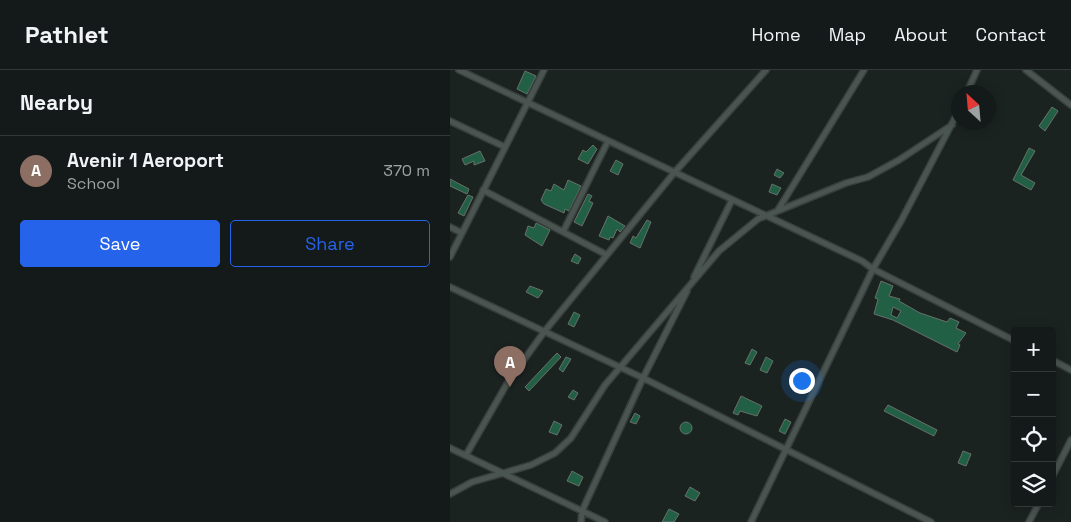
<!DOCTYPE html>
<html lang="en">
<head>
<meta charset="utf-8">
<style>
  :root { --surface:#141a19; --page:#1d2322; --text:#f1f3f6; --muted:#9da1a2; --line:#333838; --accent:#2563eb }
  body { margin:0; font-family:"Space Grotesk",sans-serif; background:var(--page); color:var(--text) }
  .controls { position:absolute; right:15px; bottom:15px; display:grid; overflow:hidden; border-radius:5px; box-shadow:0 2px 12px #0003 }
  .controls button { width:45px; height:45px; display:grid; place-items:center; padding:0; border:0; border-bottom:1px solid var(--line); background:var(--surface); color:var(--text); font:25px sans-serif }
  .compass { position:absolute; left:501px; top:15px; width:45px; height:45px; border-radius:50%; background:var(--surface); box-shadow:0 2px 12px #0003; rotate:334deg }
  .you { position:absolute; left:351px; top:310px; width:18px; height:18px; margin:-12px; border:4px solid #fff; border-radius:50%; background:#1a73e8; box-shadow:0 0 0 8px #1a73e833 }
  .badge { display:grid; place-items:center; width:32px; height:32px; border-radius:50%; background:var(--accent); color:#fff; font-size:16px; font-weight:700 }
  .pin { position:absolute; translate:-50% -41px; filter:drop-shadow(0 1px 2px #0008) }
  .pin::after { content:''; position:absolute; top:26px; width:18px; height:15px; background:inherit; clip-path:polygon(0 0,100% 0,50% 100%) }
  .list { margin:0; padding:0; list-style:none }
  h2 { display:flex; justify-content:space-between; align-items:center; height:65px; margin:0; padding:0 20px; font-size:21px }
  h2 small { font-size:16px; font-weight:400; color:var(--muted) }
  .list li { display:grid; grid-template-columns:32px 1fr auto; gap:15px; align-items:center; box-sizing:border-box; height:70px; padding:0 20px; border-top:1px solid var(--line) }
  .list b { display:block; font-size:19px; white-space:nowrap }
  .list p { margin:0; font-size:16px; white-space:nowrap; color:var(--muted) }
  .list em { font-size:16px; font-style:normal; color:var(--muted) }
  .actions { display:flex; gap:10px; padding:15px 20px }
  .actions a { flex:1; padding:11px 0; border:1px solid var(--accent); border-radius:5px; text-align:center; font-size:18px; color:var(--accent) }
  .actions .main { background:var(--accent); color:#fff }
  .icon { flex:none; width:28px; height:28px; fill:none; stroke:currentColor; stroke-width:2; stroke-linecap:round; stroke-linejoin:round }
  .map { position:relative; flex:none; width:621px; height:452px; overflow:hidden }
  header { display:flex; align-items:center; gap:30px; box-sizing:border-box; height:70px; padding:0 25px; background:var(--surface); border-bottom:1px solid var(--line) }
  header strong { font-size:24px }
  nav { display:flex; gap:28px; margin-inline-start:auto; font-size:18px }
  main { display:flex }
  aside { flex:1; background:var(--surface) }
  .map>svg:first-child { display:block }
</style>
</head>
<body>
<header>
<strong>Pathlet</strong>
<nav><a>Home</a><a>Map</a><a>About</a><a>Contact</a></nav>
</header>
<main>
<aside>
<h2>Nearby<small></small></h2>
<ul class="list">
<li><span class="badge" style="background:#8d6e63">A</span><div><b>Avenir 1 Aeroport</b><p>School</p></div><em>370 m</em></li>
</ul>
<div class="actions"><a class="main">Save</a><a>Share</a></div>
</aside>
<div class="map">
<svg width="621" height="452" viewBox="0 0 621 452">
  <rect width="100%" height="100%" fill="#1b2321"/>
  <path fill="#226045" stroke="#68706c" fill-rule="evenodd" d="M75 1 86 6 77 24 67 19Z
    M602 37 608 41 595 61 589 56Z
    M143 75 147 79 138 94 128 89 133 80 136 82Z
    M579 78 585 81 571 105 585 113 581 120 563 110Z
    M30 81 35 91 24 95V91L15 95 12 89Z
    M166 90 173 94 168 105 160 101Z
    M327 99 334 103 330 108 324 105Z
    M0 109 19 119 17 124 0 116Z
    M118 110 131 116 119 141 115 139 114 143 94 134 91 130 96 119 101 121 104 114 114 120Z
    M322 114 331 118 327 125 319 122Z
    M138 124 142 126 139 131 143 133 132 156 124 152Z
    M18 125 23 127 14 146 8 143Z
    M158 146 175 156 170 162 167 159 163 168 160 167 159 170 149 166Z
    M197 150 201 152 190 178 180 173 183 166 186 168Z
    M86 153 100 160 92 176 75 165 78 156 84 158Z
    M125 184 131 188 128 194 121 191Z
    M431 211 443 216 439 226 450 229 449 231 470 243 497 252 500 248 509 252 506 258 516 263 508 274 510 275 507 282 443 250 424 244 428 229 425 228ZM443 237 451 241 447 248 441 245Z
    M80 216 93 221 88 228 76 222Z
    M124 242 130 245 124 257 118 254Z
    M302 279 307 282 300 295 295 293Z
    M107 283 111 287 79 321 75 317Z
    M116 287 121 289 113 302 109 299Z
    M316 287 323 291 317 303 310 300Z
    M123 320 128 323 124 330 118 327Z
    M291 326 312 336 307 346 290 341 288 345 283 343Z
    M438 335 487 360 484 366 434 341Z
    M185 343 190 346 186 354 180 352Z
    M335 349 341 352 335 364 329 361Z
    M104 351 112 355 107 365 99 362Z
    M230 358a6 6 0 1 1 12 0a6 6 0 1 1-12 0Z
    M513 381 521 384 516 396 508 393Z
    M122 401 133 407 129 416 117 411Z
    M240 417 250 423 245 431 235 426Z
    M219 439 229 444 224 452H212Z"/>
  <g fill="none" stroke-linecap="round" stroke-linejoin="round">
    <defs>
      <path id="street" d="M9 0 412 191 423 199 565 271
        M576 0 621 35
        M517 22 527 0
        M0 51 55 77
        M33 120 157 185
        M328 140 414 0
        M0 157 12 163
        M113 162 158 71
        M0 187 94 0
        M244 207 282 130
        M0 217 193 308 481 452
        M602 290 621 300
        M0 378 155 452
        M16 385 58 312 94 262 224 103 316 0
        M602 407 621 370
        M0 424 22 412 81 395 105 383 121 368 155 315 269 181 308 149 396 113 418 107 449 90 502 55
        M131 452 132 441 193 308 237 221
        M301 452 423 199 451 151 508 42
        M579 452 589 433"/>
    </defs>
    <use href="#street" stroke="#383f3d" stroke-width="8"/>
    <use href="#street" stroke="#4a5451" stroke-width="5"/>
  </g>
</svg>
<div class="controls">
<button>+</button>
<button>−</button>
<button><svg class="icon" aria-label="locate" viewBox="0 0 24 24"><circle cx="12" cy="12" r="6"/><path d="M12 2v4M12 18v4M2 12h4M18 12h4"/></svg></button>
<button><svg class="icon" aria-label="layers" viewBox="0 0 24 24"><path d="M12 4l9 5-9 5-9-5zM3 14l9 5 9-5"/></svg></button>
</div>
<svg class="compass" viewBox="-18 -18 36 36"><path d="M0-13l5 13h-10z" fill="#e53935"/><path d="M0 13l5-13h-10z" fill="#9da1a2"/></svg>
<div class="you"></div>
<div class="pin badge" style="left:60px;top:317px;background:#8d6e63">A</div>
</div>
</main>
</body>
</html>
